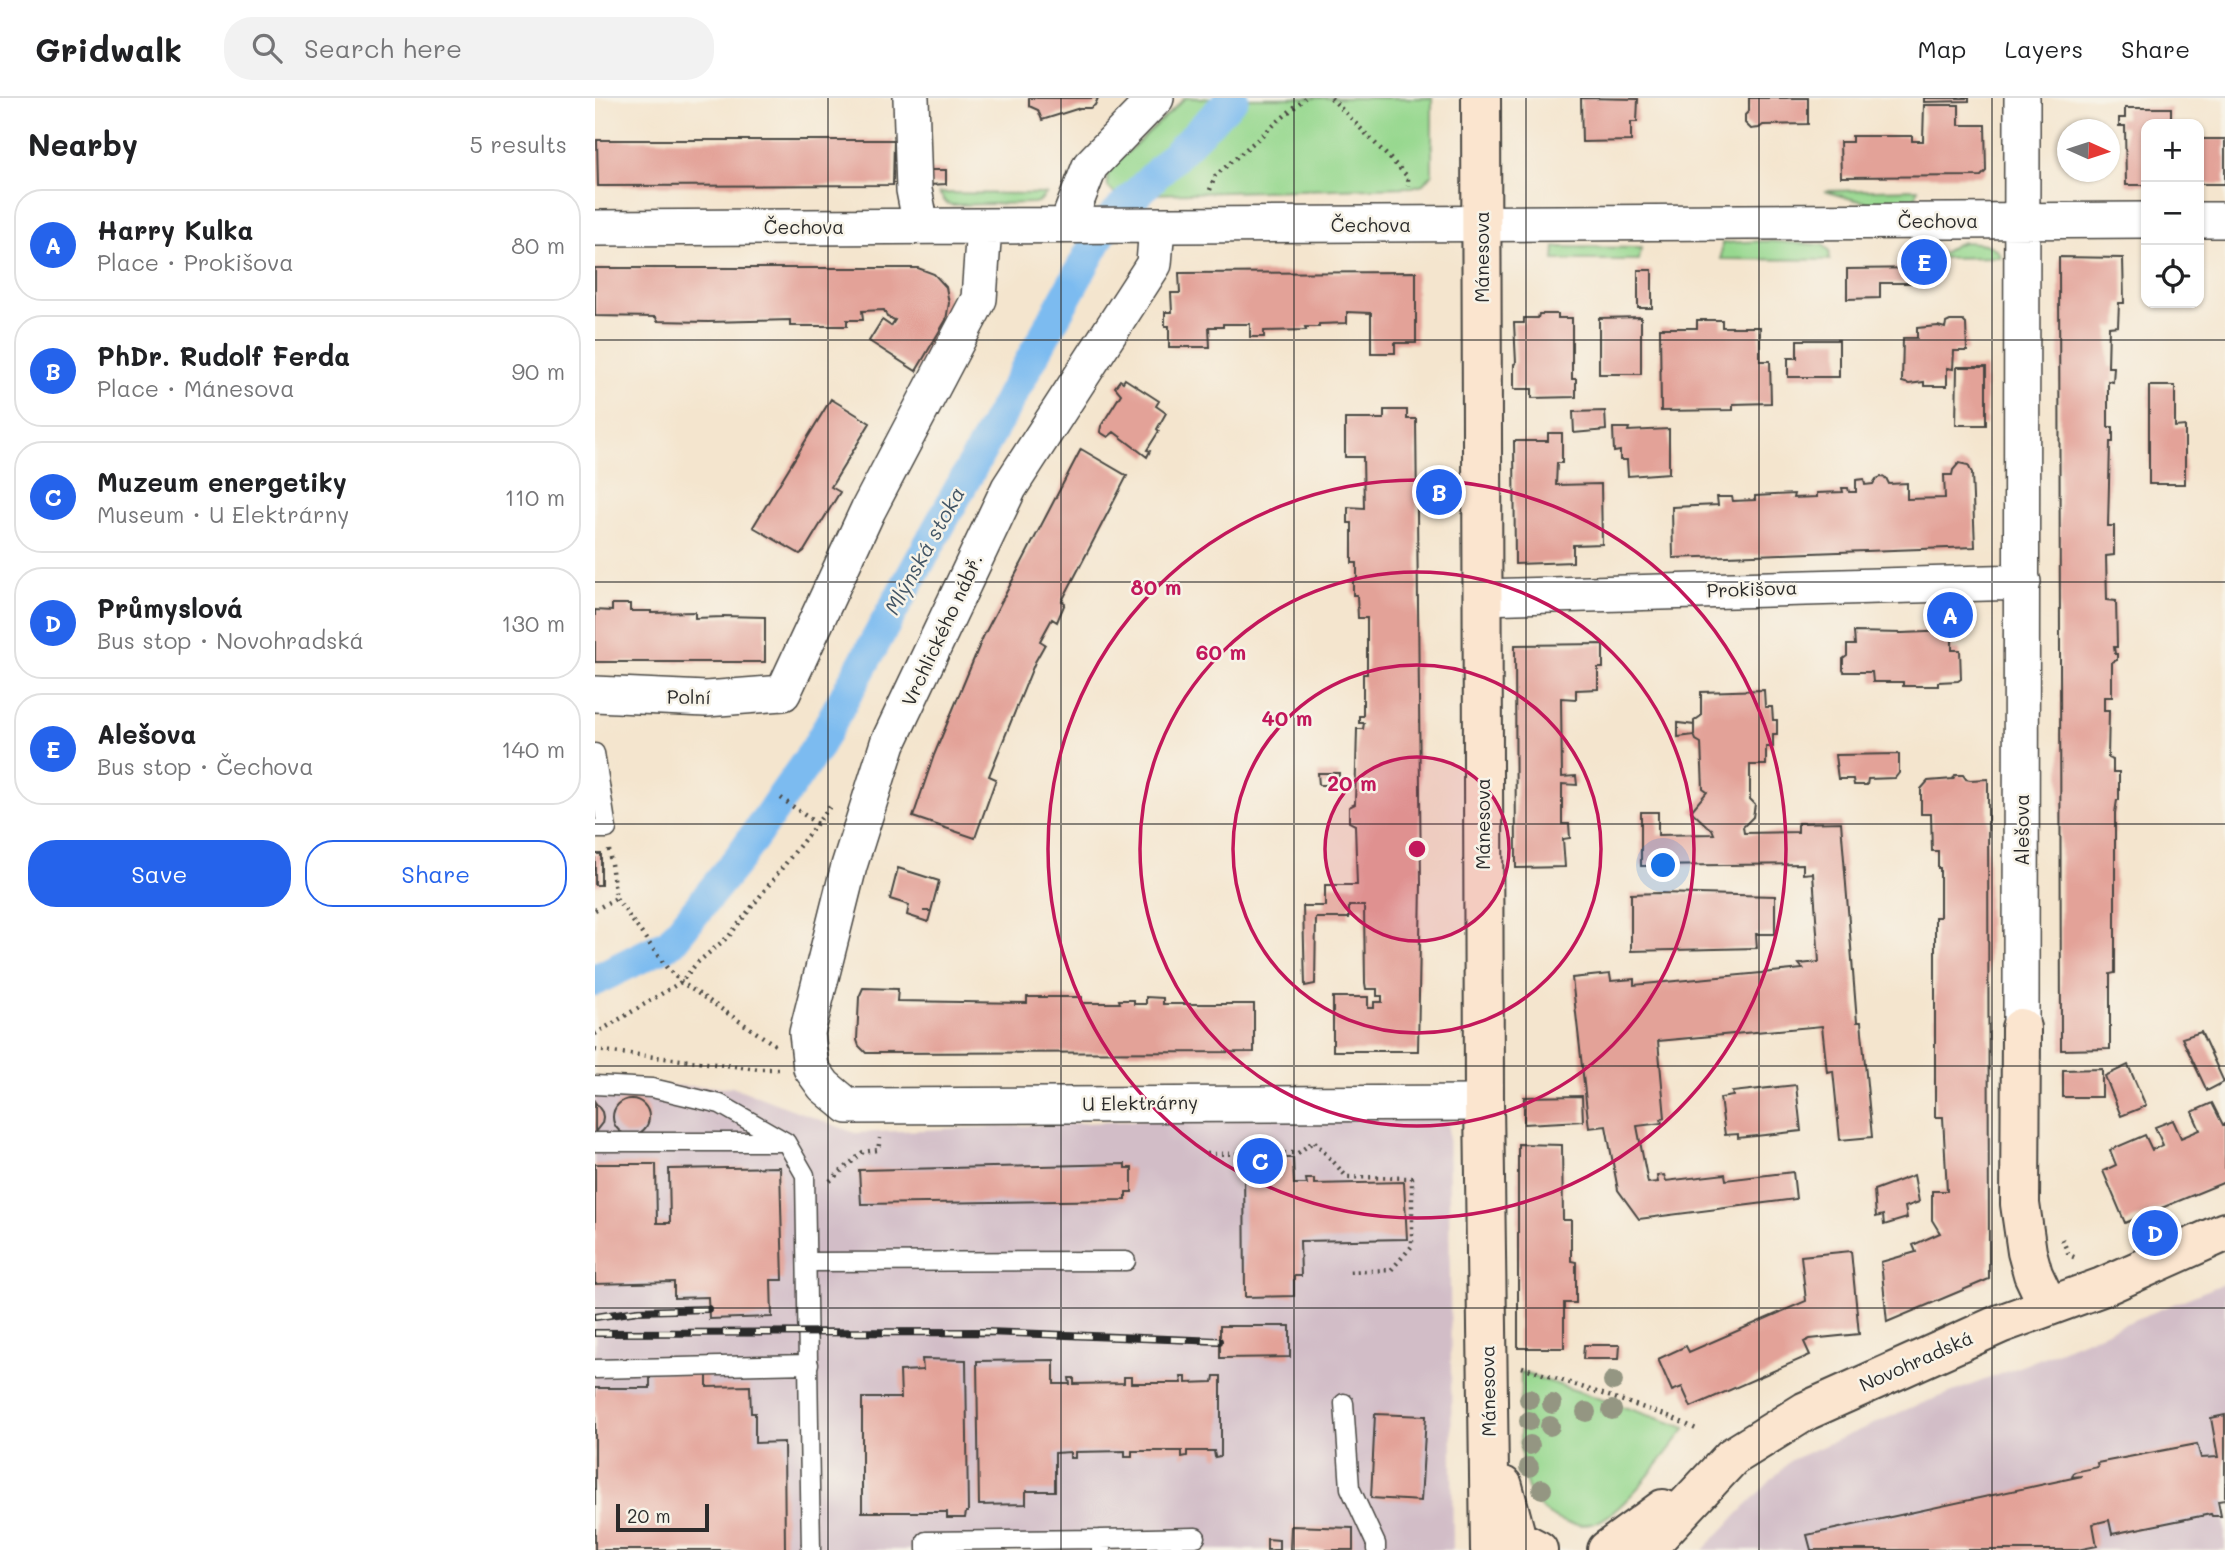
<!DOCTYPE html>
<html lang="en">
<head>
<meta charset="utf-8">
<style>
  :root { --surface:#fff; --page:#f2f2f2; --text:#202124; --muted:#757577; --line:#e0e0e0; --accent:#2563eb }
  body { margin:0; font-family:Mali,sans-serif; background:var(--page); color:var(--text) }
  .controls { position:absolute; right:21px; top:21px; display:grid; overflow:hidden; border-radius:14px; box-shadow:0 2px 5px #0004 }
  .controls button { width:63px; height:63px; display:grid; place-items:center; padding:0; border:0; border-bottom:2px solid var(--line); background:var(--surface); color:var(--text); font:35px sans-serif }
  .compass { position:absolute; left:1462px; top:21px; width:63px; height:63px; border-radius:50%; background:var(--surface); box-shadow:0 2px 5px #0004; rotate:93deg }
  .scale { position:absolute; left:21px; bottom:18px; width:93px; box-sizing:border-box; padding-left:7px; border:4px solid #2b2b2b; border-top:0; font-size:19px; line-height:24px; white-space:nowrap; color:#2b2b2b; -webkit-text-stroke:5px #f7f3e8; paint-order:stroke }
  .you { position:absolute; left:1069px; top:768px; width:24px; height:24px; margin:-18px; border:5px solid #fff; border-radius:50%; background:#1a73e8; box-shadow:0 0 0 10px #1a73e833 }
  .badge { display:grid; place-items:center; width:46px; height:46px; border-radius:50%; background:var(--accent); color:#fff; font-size:23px; font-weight:700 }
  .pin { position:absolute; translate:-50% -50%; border:4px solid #fff; box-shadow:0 2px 7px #0006 }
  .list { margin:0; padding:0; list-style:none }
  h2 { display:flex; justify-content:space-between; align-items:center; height:91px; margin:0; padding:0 28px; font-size:30px }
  h2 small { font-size:23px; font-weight:400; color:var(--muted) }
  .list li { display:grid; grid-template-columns:46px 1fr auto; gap:21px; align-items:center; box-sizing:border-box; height:112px; margin:0 14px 14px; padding:0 14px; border:2px solid var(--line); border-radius:28px }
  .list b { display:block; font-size:26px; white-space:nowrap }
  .list p { margin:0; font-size:23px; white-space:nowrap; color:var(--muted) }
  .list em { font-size:23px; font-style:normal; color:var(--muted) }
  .actions { display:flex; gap:14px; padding:21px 28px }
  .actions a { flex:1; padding:16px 0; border:2px solid var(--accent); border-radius:28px; text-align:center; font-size:24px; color:var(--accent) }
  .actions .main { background:var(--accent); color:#fff }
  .icon { flex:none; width:38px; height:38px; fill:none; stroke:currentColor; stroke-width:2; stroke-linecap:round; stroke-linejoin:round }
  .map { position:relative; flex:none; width:1630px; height:1452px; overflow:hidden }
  header { display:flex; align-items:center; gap:42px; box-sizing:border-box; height:98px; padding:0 35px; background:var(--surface); border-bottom:2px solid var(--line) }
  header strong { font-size:33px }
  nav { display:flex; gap:38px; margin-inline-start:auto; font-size:24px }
  .search { width:490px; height:63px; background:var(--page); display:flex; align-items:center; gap:18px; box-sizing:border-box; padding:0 24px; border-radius:28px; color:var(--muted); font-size:26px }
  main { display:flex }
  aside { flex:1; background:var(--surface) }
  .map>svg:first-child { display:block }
</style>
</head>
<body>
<header>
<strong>Gridwalk</strong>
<div class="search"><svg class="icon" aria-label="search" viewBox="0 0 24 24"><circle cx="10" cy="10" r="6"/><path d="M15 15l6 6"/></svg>Search here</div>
<nav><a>Map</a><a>Layers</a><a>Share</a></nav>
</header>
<main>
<aside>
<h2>Nearby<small>5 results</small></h2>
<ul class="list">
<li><span class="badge">A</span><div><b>Harry Kulka</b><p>Place · Prokišova</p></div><em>80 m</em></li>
<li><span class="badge">B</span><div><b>PhDr. Rudolf Ferda</b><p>Place · Mánesova</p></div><em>90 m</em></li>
<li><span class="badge">C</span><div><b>Muzeum energetiky</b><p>Museum · U Elektrárny</p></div><em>110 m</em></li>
<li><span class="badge">D</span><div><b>Průmyslová</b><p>Bus stop · Novohradská</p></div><em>130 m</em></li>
<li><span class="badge">E</span><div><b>Alešova</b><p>Bus stop · Čechova</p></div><em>140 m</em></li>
</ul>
<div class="actions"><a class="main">Save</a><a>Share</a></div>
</aside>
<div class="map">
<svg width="1630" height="1452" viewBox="0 0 1630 1452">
  <rect width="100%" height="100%" fill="#f7f3e8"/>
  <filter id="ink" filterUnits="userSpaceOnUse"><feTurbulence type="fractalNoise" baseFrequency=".0143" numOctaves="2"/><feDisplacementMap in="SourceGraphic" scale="14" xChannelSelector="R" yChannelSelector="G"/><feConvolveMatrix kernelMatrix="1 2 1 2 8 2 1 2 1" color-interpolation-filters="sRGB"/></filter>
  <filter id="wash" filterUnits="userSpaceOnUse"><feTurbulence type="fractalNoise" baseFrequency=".00686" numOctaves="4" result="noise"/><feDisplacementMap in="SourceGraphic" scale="28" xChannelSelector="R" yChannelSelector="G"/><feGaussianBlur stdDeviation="1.57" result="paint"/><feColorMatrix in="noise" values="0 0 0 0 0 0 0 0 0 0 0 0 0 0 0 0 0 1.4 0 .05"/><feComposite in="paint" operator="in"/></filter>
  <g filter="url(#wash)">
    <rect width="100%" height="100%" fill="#f4e5ce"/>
    <path fill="#d2bdc7" d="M0 986 138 989 260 1035 853 1009 858 1452H0Z
      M1630 1185V1452H1108L1196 1362 1315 1310 1424 1269Z"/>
    <path fill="#97d88f" stroke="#61825d" stroke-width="2" d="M590 0H837V76L828 86 817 89 521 97 513 89 512 78 518 68Z
      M1323 91 1320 102C1293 114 1256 101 1229 93Z
      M344 95 451 96 445 103 439 105 356 107 351 105Z
      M1172 143 1228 147 1234 152 1235 162 1126 161 1127 145Z
      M1368 144C1383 145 1400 144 1406 159L1340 160 1360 147Z
      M960 149 1046 150 1044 162H959Z
      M926 1274 1091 1330C1073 1353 1026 1418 999 1425 987 1429 969 1426 958 1419 944 1411 934 1397 930 1381 922 1347 926 1309 926 1274Z"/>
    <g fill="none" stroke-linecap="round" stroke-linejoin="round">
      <path stroke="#7cbbf0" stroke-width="32" d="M0 882 75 845 144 760 221 651 511 126 638 0"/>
    </g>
    <g id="blocks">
      <path fill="#e3a298" d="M434 0H503L500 7 495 10H485L447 22 443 12 434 8Z
        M986 0 1043 1 1042 24H1036V43L987 44Z
        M1154 0H1213V26L1168 27 1164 30 1156 31 1150 25V17L1154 13Z
        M1329 0H1374V3L1329 4Z
        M1329 7H1364V27H1390L1391 73 1386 78 1246 79 1245 44H1257V38H1317V43H1328Z
        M1530 10H1576V26H1551V87H1531L1530 28H1524V20H1530Z
        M1604 41H1630V86H1604Z
        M2 42H299L298 87 3 88Z
        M334 72H351V86L334 87Z
        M1464 159 1528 160 1529 205H1524L1523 228 1514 229 1513 269H1519L1518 284 1513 283V329H1518V344H1515L1513 428H1519V457L1511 458 1512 502 1521 503 1522 549H1519L1520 556H1522V562L1517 564V599H1509V612H1514L1513 660 1518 662V674H1524V702H1522L1520 715V875L1515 876V951L1466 952Z
        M0 170H323L339 176 351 189 354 205 351 222 321 273 274 243 287 222 296 228 300 222 292 219 289 212 267 213 268 222H252V228H195V222L113 224 62 223 61 219 0 218Z
        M1331 170V185H1285V200L1252 201V171Z
        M1043 172H1057V210H1043Z
        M821 174V245H800V255H776V215L752 214V225L724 226V229H710L711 232 669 233V239H655V226H628V229H614L615 249H574V228H570V214H577L576 195H585L584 175Z
        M944 216H963V220H977V281H981V299L937 300V291H919V266L921 265 919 225H929V220H943Z
        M1046 219V276H1004V220Z
        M1102 222H1127V229H1165V263H1175L1176 305 1138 306V312L1066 313 1065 230H1102Z
        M1355 223H1368L1371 226 1372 253H1359L1358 271 1352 270V288H1329V284L1314 286 1307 284 1308 240H1322V230L1343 228 1350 230 1351 225Z
        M1202 242H1244V279H1193V260H1202Z
        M1362 269H1391V327H1361Z
        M530 281 564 303 561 308 571 315 562 331 564 333 552 352 555 353 552 359 519 334 513 339 505 334 506 328 526 296 520 289 525 282 528 284Z
        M1554 288H1580V329L1590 328V386H1554Z
        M236 301 275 325 236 389 245 394 209 453 205 456 158 429Z
        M789 312H812V321H821L826 785 823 953H738V899H773V910H779V904H787V898H782V891H771L770 885 769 808H754V820H721L720 886 710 888 708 808H730V787H762L760 727 754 724V709L760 706 762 631H768L769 625H764V618H768V576H772V520H763L762 497H758V481H762V465H757V425H753V409L769 410 768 359H750V321H789Z
        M1010 313 1011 332 979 335 978 314Z
        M1018 330H1034L1033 333 1074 331V375L1033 378 1032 362H1025V353L1019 354Z
        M953 335H967V365H962L961 387 1006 386 1007 446 978 447V464L920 466 919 343H953Z
        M486 351 532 378 467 503 470 505 462 524 457 521 445 543 450 546 440 564 394 678 401 681 380 740 318 719 339 657 388 539Z
        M1364 365 1373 367 1377 375 1380 449 1078 460 1077 409 1123 407 1122 399H1137L1138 403 1160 402V398L1199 396 1198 400 1222 399V395L1248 394 1247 390H1253L1254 394H1261V382L1269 381 1270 387 1278 386 1281 381 1286 379 1291 380 1294 386 1312 385V401L1350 400 1349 377H1357L1358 372Z
        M17 506H35V513H56V515L100 514V520L128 519V518L170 519V564H0V512L17 513Z
        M1357 533V552H1365L1366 581 1363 583 1343 584V588H1308V584H1278L1277 574H1249L1248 572V561L1252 558V547H1260L1259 534 1307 535Z
        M1008 546V570H1003V591L981 592V601L966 600 967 679 981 678 982 687 967 686V726H974L975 740 968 741 970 769 921 770 920 547Z
        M1169 592 1170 609H1177L1178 622H1182V636H1178V649H1171V667H1155V701L1160 706 1158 719 1148 729 1149 735 1203 734V725L1246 724 1262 924H1266L1277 1039 1245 1042 1238 973 1232 974 1227 928 1063 943 1070 1020 1066 1021 1067 1025 1042 1028 1053 1085 1063 1084 1062 1078 1069 1077 1071 1083 1130 1076 1131 1082 1198 1074 1201 1101 1044 1121 1023 1092 1011 1028 994 1030 977 880 1015 876 1016 883 1039 881V887L1208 871 1204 866 1224 864 1218 775 1208 776V766L1046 768V714H1063V737L1119 736 1117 731 1113 729 1096 713 1112 694 1108 691 1106 645 1101 642 1099 637 1083 639V625L1099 627V637V623L1106 618V594Z
        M1304 656V675L1300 680 1273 681 1272 687H1259L1258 681H1243L1240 657Z
        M723 675H744L743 687H724Z
        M1360 677H1368L1371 681 1375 682 1393 681 1394 1181 1292 1224 1286 1164 1321 1154 1318 1147 1345 1135 1337 1122V1093H1352L1348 1019H1340V819H1345V770H1343V753H1337L1336 716H1326V691L1333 683 1358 681Z
        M0 756H6V787H0Z
        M303 770 344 783 336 813H328H336L333 824 312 817 314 807 295 801Z
        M1064 795 1180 798V836H1161L1162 850 1036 853V796Z
        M268 890 303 891 302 903 432 905V899H487V905H525L524 902H539V906H551V899L568 900V906H659V954L271 955 264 948 262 942 264 899Z
        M1606 934 1629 984 1612 993 1587 940Z
        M1533 967 1551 1008 1526 1018 1510 978Z
        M1507 971V999H1468V972Z
        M1201 987 1206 1033 1143 1040V1036L1130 1037 1125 1000 1138 998 1137 994Z
        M987 998 988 1023 929 1026V999Z
        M18 1019a18 18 0 1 1 36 0a18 18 0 1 1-36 0Z
        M0 1004 7 1014 8 1019 7 1025 0 1034Z
        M1617 1005 1628 1027 1630 1026V1084L1530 1125 1508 1073 1521 1067 1515 1052 1550 1037 1557 1052 1568 1047 1560 1029 1578 1022 1586 1040 1605 1032 1597 1014Z
        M923 1046 967 1047 968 1122H976V1163L981 1164V1205H969V1250H923Z
        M649 1060H698L699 1086H712L711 1081H719V1086L809 1084 812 1141 705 1143 706 1178H699V1198L650 1199Z
        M0 1066H61L62 1125H75L74 1071 185 1069 188 1182H176L177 1219 114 1221 113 1199 79 1200V1184L0 1186Z
        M530 1066V1070H537V1094H531V1102L266 1106 264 1072Z
        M1319 1077 1324 1104 1310 1109 1312 1120 1289 1127 1288 1117 1281 1119 1279 1092Z
        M1256 1153 1264 1236 1215 1241 1209 1244 1215 1257 1096 1309 1087 1289 1077 1293 1063 1261 1091 1248 1094 1254 1211 1203 1206 1158Z
        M625 1228H695V1259L625 1260Z
        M989 1247H1025L1024 1261H988Z
        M327 1261 371 1262 373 1414H371L370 1420H352V1414H267V1300H306L305 1273 328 1272Z
        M459 1262V1286H475L474 1280H479V1286L529 1285V1279H536V1285H587L586 1279H591V1285L618 1284 619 1278H626V1358L620 1359 619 1353H592V1358L587 1359V1353H537V1359H530V1353L480 1354V1360H475V1354L460 1355V1393H431V1406L384 1407 382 1263Z
        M55 1274 112 1275V1289L155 1288 156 1315H160V1345L189 1344 190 1452H0V1290H55Z
        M780 1316 831 1318 826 1403 776 1400Z
        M1630 1317V1402L1623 1403 1626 1418H1617L1616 1416 1517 1436 1514 1422 1498 1426 1502 1448 1482 1452H1216L1212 1437 1487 1378 1477 1379 1479 1374 1503 1369 1502 1365 1602 1346 1606 1360 1623 1359 1616 1320Z
        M696 1428 758 1430V1452H695Z
        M672 1441 684 1442V1452H672Z"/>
    </g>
  </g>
  <g filter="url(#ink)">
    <use href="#blocks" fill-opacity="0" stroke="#494743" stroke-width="2"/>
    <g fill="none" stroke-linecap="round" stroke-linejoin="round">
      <defs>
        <path id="lane" d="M0 655 12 731H0
          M0 987 57 990 125 1006 191 1044 210 1077 216 1452
          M0 1044H191
          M212 1164 531 1163
          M0 1271 214 1266
          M749 1305 755 1390 781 1446V1452
          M331 1452V1443L505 1441
          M506 1452 505 1441 601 1439"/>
        <path id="street" d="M316 0 319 92 326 128
          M1604 122H1630
          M472 127 495 68 561 0
          M562 128 559 166 414 390 293 645 254 768 212 935 216 970 229 988 253 1008 889 1005
          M0 130 1551 122
          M887 499 1428 484
          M0 596 111 601 188 595 273 412 384 201 389 128
          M1426 930 1427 0"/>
        <path id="secondary" d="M886 0 889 1005 895 1452
          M1426 930 1425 1106 1432 1154 1438 1176 1453 1208
          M908 1388 922 1441 943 1452
          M1012 1452 1068 1411
          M1050 1452 1137 1359 1211 1313 1405 1226 1507 1189 1630 1134"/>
      </defs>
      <use href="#lane" stroke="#494743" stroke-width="21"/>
      <use href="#street" stroke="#494743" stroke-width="38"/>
      <use href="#secondary" stroke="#494743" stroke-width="42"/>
      <path stroke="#494743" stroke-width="4.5" stroke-dasharray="2 5" stroke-linecap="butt" d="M736 0 813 79V88
        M615 92 620 78 710 0
        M186 700 222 726
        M14 752 21 800 72 870 86 884 180 947
        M0 812 21 800
        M0 936 86 884 102 865 134 838 237 706
        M0 952 164 971H183
        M612 1056 703 1055 719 1043 752 1079 817 1080V1148L796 1172 750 1174
        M235 1083 268 1054 283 1052 285 1040
        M1467 1141 1474 1157 1481 1160
        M927 1269 1076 1319 1101 1331"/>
      <use href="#lane" stroke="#fff" stroke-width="18"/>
      <use href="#street" stroke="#fff" stroke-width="35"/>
      <use href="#secondary" stroke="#fbe5cf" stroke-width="38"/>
      <defs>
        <path id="rail" d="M0 1219 43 1213 113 1211
          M0 1235 392 1234 624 1243"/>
      </defs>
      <use href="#rail" stroke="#2b2b2b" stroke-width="8"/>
      <use href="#rail" stroke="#f7f3e8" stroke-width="5" stroke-dasharray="16" stroke-linecap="butt"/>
    </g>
    <g fill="#949682">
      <circle cx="1018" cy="1283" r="10"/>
      <circle cx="934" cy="1301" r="10"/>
      <circle cx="957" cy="1306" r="10"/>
      <circle cx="1017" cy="1312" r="10"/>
      <circle cx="991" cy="1314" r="10"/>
      <circle cx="934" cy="1323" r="10"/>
      <circle cx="955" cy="1328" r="10"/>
      <circle cx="935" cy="1347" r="10"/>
      <circle cx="934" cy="1369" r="10"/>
      <circle cx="947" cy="1391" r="10"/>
    </g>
  </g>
  <path fill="none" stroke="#2b2b2b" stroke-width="2" stroke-opacity="0.55" d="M233 0V1452M466 0V1452M699 0V1452M931 0V1452M1164 0V1452M1397 0V1452M0 242H1630M0 484H1630M0 726H1630M0 968H1630M0 1210H1630"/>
  <circle cx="822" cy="751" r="92" fill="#c2185b" fill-opacity=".12"/>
  <g fill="none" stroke="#c2185b" stroke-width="3.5">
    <circle cx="822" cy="751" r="92"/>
    <circle cx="822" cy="751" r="184"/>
    <circle cx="822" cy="751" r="277"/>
    <circle cx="822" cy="751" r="369"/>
  </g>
  <g text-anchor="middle" stroke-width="5" stroke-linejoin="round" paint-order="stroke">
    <g font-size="19" fill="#2b2b2b" stroke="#f7f3e8">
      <text x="1343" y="130">Čechova</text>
      <text x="776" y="134">Čechova</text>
      <text x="209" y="136">Čechova</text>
      <text transform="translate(887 159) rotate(-90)" y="7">Mánesova</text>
      <text transform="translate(1157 491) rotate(-2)" y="7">Prokišova</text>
      <text transform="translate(347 532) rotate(-65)" y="7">Vrchlického nábř.</text>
      <text transform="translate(94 599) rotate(1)" y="7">Polní</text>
      <text transform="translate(888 726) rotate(-90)" y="7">Mánesova</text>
      <text transform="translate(1427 732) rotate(-90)" y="7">Alešova</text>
      <text transform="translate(545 1005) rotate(-1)" y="7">U Elektrárny</text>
      <text transform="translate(1321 1263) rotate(-24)" y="7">Novohradská</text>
      <text transform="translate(893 1293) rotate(-91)" y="7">Mánesova</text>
    </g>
    <g font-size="21" font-style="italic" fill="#435666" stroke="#f7f3e8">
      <text transform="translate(330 453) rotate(-61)" y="7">Mlýnská stoka</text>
    </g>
  </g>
  <circle cx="822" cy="751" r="10" fill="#c2185b" stroke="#f7f3e8" stroke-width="3.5"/>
  <g font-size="21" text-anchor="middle" font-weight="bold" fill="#c2185b" stroke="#f7f3e8" stroke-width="5" stroke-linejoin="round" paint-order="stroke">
    <text x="561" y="497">80 m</text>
    <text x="626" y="562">60 m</text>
    <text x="692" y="628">40 m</text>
    <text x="757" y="693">20 m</text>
  </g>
</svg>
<div class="controls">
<button>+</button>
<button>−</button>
<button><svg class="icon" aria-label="locate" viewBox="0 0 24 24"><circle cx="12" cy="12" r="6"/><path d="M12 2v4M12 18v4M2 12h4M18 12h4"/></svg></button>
</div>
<svg class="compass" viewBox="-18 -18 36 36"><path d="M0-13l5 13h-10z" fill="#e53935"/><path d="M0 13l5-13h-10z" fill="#757577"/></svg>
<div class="scale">20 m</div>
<div class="you"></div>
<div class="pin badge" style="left:1355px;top:517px">A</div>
<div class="pin badge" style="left:844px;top:394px">B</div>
<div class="pin badge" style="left:665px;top:1063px">C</div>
<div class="pin badge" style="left:1560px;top:1135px">D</div>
<div class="pin badge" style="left:1329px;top:164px">E</div>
</div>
</main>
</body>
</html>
